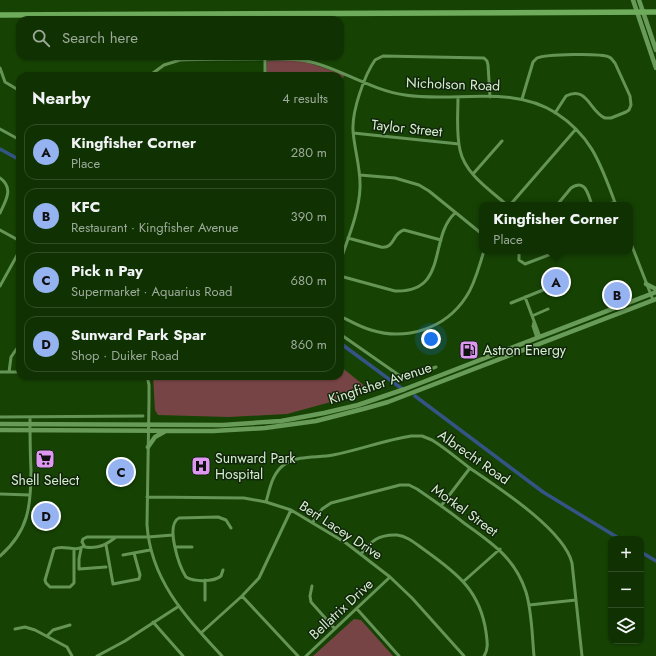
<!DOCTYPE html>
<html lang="en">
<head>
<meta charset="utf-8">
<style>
  :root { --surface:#103203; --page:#193a0d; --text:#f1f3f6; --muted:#9caa9a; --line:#304d25; --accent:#95b2f1 }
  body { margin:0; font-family:Jost,sans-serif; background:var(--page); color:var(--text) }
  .controls { position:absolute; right:12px; bottom:12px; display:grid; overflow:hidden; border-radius:8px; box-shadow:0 1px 3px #0004 }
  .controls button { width:36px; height:36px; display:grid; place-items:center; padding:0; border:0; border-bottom:1px solid var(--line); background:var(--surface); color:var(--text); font:20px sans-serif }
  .you { position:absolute; left:431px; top:339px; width:14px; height:14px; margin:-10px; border:3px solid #fff; border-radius:50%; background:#1a73e8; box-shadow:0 0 0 6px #1a73e833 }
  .badge { display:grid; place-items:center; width:26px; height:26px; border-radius:50%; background:var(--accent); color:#111; font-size:13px; font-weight:700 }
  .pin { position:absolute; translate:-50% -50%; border:2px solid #fff; box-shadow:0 1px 4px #0006 }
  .popup { position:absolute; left:479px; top:202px; width:154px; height:52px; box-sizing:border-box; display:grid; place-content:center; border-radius:8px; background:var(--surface); filter:drop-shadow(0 1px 3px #0005); font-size:13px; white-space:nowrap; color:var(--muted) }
  .popup b { font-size:15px; color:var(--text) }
  .popup::after { content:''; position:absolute; left:50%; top:100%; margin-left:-8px; border:8px solid transparent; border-top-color:var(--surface) }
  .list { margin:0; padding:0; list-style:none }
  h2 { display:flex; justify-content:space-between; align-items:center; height:52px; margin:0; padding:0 16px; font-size:17px }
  h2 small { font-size:13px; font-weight:400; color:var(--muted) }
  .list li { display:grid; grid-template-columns:26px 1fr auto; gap:12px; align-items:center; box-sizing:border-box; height:56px; margin:0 8px 8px; padding:0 8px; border:1px solid var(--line); border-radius:12px }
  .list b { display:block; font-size:15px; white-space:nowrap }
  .list p { margin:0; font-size:13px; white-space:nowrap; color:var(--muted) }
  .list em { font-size:13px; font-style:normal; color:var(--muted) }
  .icon { flex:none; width:22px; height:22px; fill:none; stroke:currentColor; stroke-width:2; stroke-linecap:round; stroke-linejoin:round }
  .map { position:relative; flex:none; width:656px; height:656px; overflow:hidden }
  .search { position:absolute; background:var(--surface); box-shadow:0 1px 3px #0004; left:16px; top:16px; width:328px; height:44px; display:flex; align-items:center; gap:10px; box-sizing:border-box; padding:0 14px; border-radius:12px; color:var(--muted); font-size:15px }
  .panel { position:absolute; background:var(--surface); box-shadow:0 1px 3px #0004; left:16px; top:72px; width:328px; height:308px; border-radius:12px }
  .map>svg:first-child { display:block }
</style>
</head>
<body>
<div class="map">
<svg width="656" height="656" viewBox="0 0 656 656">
  <rect width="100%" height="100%" fill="#164304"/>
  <path fill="#774445" d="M292 60 309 63 344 75 340 86V76H266L267 61Z
    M340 366 371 391 287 414 229 417 158 415 155 410 153 376H340Z
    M354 619 361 620 393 656H313Z"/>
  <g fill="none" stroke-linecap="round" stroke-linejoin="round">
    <path stroke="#355486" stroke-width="3.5" d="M0 149 20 160
      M340 343 401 388
      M415 396 543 492 620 539
      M641 552 656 561"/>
    <path stroke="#659457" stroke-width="3" d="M265 59V76
      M0 68 5 82 20 91
      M149 76 164 65 180 60C204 59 227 59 250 59 270 59 291 57 311 62 343 70 371 90 405 95 454 103 511 84 556 113 593 137 601 166 616 205
      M458 97C458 114 456 133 460 150 465 174 490 190 507 205
      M522 99 533 62 537 58C546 54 601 53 609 57 612 58 613 61 615 63L630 96 631 105 629 110 626 112 611 118H605C590 112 587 85 566 96L555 113
      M0 129 20 140
      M353 133 459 144
      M473 174 502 141
      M360 175 395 178 419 185 429 191 482 234
      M0 178C14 188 6 200 0 213
      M510 205 576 129
      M557 205 571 188C586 178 588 195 592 205
      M606 205 615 202
      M0 230 20 241
      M348 238 381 247C395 249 392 233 404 230L441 240
      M630 241 653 300
      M519 251V260L525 264 559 251
      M340 262C348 238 359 213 360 188 361 168 354 149 353 130 352 111 364 76 375 60L383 56 484 58 487 61 488 65 490 97
      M340 276 395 291C449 293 428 238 455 213
      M0 286 20 250
      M525 297 540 337
      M511 303 543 290
      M340 316C350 321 360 327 371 330 406 341 445 329 466 297 475 284 479 266 484 251
      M532 316 548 309
      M534 322 533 326 537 338
      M340 334 403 378H407L436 367
      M0 372H20
      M9 372 11 357 20 344
      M147 376 149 385V400L147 525C151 581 186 617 222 656
      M0 417 143 416
      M0 494 30 495
      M147 497 244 498 266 502 291 510 346 543 390 577 412 598 464 656
      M266 502C270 488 272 473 285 464 299 455 318 458 333 455 359 450 385 440 411 436H422L432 440C445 448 458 459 471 469 499 488 564 530 572 563L582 656
      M441 506 470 468
      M313 522 322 509 331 503 400 485H409L417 489C433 500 449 511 464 523 492 543 515 558 526 592 532 612 532 635 534 656
      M116 537C106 545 98 549 85 547L82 542 83 539 87 537H148L173 535
      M106 545 113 584 139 579 140 575 134 553
      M175 547H192
      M74 549V583L70 587H50L46 583 45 580 54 549C64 544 75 553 84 546
      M81 549 79 559V569L106 567
      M361 554C371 541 379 534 397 535 408 536 417 545 426 551 458 574 480 591 486 632 487 640 489 649 484 656
      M123 555 150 550
      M0 556C29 531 31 505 31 470 30 452 30 435 30 417
      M223 570 221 576C214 582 194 582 186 577 179 566 165 525 179 518L218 517 226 520 231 528
      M205 580V600
      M464 581 500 549
      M312 586 310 596 311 602 335 629
      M242 596 298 656
      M529 605 576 600
      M357 609 399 656
      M153 622 183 656
      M15 629 25 627 35 630 67 647 72 656
      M201 633 242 596 259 578 291 510
      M47 636 53 630 70 625
      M97 656 125 641 179 606
      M306 656 390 577"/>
    <path stroke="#689b58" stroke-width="4.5" d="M633 0 656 68
      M639 0 656 50
      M646 284 656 289
      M0 424 223 425 281 421 324 413 358 405 405 389 656 292
      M0 430 213 431 265 428 316 421 363 409 388 402 656 299
      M148 447 155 437 164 432"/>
    <path stroke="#6eac5b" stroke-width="5.5" d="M0 15 656 12"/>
  </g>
  <defs>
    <symbol id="fuel-square" viewBox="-11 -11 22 22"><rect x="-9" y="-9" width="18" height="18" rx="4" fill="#df98f2" stroke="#11240c"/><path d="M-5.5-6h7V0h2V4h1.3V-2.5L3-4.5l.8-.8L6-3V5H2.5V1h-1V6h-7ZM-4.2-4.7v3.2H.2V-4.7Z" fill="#111"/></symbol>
    <symbol id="supermarket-square" viewBox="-11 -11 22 22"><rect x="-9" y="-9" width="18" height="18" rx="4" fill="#df98f2" stroke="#11240c"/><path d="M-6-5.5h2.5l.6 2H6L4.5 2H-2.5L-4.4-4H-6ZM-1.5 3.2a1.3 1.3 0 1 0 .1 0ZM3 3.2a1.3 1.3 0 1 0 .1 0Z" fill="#111"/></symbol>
    <symbol id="hospital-square" viewBox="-11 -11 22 22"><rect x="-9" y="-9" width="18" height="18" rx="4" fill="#df98f2" stroke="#11240c"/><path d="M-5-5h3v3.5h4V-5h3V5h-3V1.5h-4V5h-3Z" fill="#111"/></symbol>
  </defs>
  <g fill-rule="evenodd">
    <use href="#fuel-square" x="458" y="339" width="22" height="22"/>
    <use href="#supermarket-square" x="34" y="448" width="22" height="22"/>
    <use href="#hospital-square" x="190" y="455" width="22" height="22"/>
  </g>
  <g text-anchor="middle" stroke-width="3" stroke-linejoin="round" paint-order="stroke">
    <g font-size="14" fill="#d5eece" stroke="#11240c">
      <text transform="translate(453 84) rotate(2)" y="5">Nicholson Road</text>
      <text transform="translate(407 128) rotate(6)" y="5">Taylor Street</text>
      <text transform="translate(380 383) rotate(-18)" y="5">Kingfisher Avenue</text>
      <text transform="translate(474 457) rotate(35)" y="5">Albrecht Road</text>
      <text transform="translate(465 510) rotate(36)" y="5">Morkel Street</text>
      <text transform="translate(341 530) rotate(33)" y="5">Bert Lacey Drive</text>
      <text transform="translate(341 609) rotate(-43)" y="5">Bellatrix Drive</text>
    </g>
    <g font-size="14" fill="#d5eece" stroke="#11240c" text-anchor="start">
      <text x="483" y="355">Astron Energy</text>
      <text x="215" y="463">Sunward Park<tspan x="215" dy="16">Hospital</tspan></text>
      <text x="45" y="485" text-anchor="middle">Shell Select</text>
    </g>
  </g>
</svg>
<div class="controls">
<button>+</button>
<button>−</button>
<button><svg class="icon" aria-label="layers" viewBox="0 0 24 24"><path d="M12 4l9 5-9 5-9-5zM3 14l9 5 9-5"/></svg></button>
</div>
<div class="you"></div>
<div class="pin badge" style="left:556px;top:282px">A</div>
<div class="popup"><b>Kingfisher Corner</b>Place</div>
<div class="pin badge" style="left:617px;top:295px">B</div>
<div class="pin badge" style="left:121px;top:472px">C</div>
<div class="pin badge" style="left:46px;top:516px">D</div>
<div class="search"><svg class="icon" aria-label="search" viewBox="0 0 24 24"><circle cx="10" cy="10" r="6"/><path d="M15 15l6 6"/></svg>Search here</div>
<section class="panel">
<h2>Nearby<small>4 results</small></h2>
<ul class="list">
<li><span class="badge">A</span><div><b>Kingfisher Corner</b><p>Place</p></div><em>280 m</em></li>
<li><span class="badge">B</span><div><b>KFC</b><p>Restaurant · Kingfisher Avenue</p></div><em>390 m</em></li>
<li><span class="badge">C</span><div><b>Pick n Pay</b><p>Supermarket · Aquarius Road</p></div><em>680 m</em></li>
<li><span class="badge">D</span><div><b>Sunward Park Spar</b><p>Shop · Duiker Road</p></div><em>860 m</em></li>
</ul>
</section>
</div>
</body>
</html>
